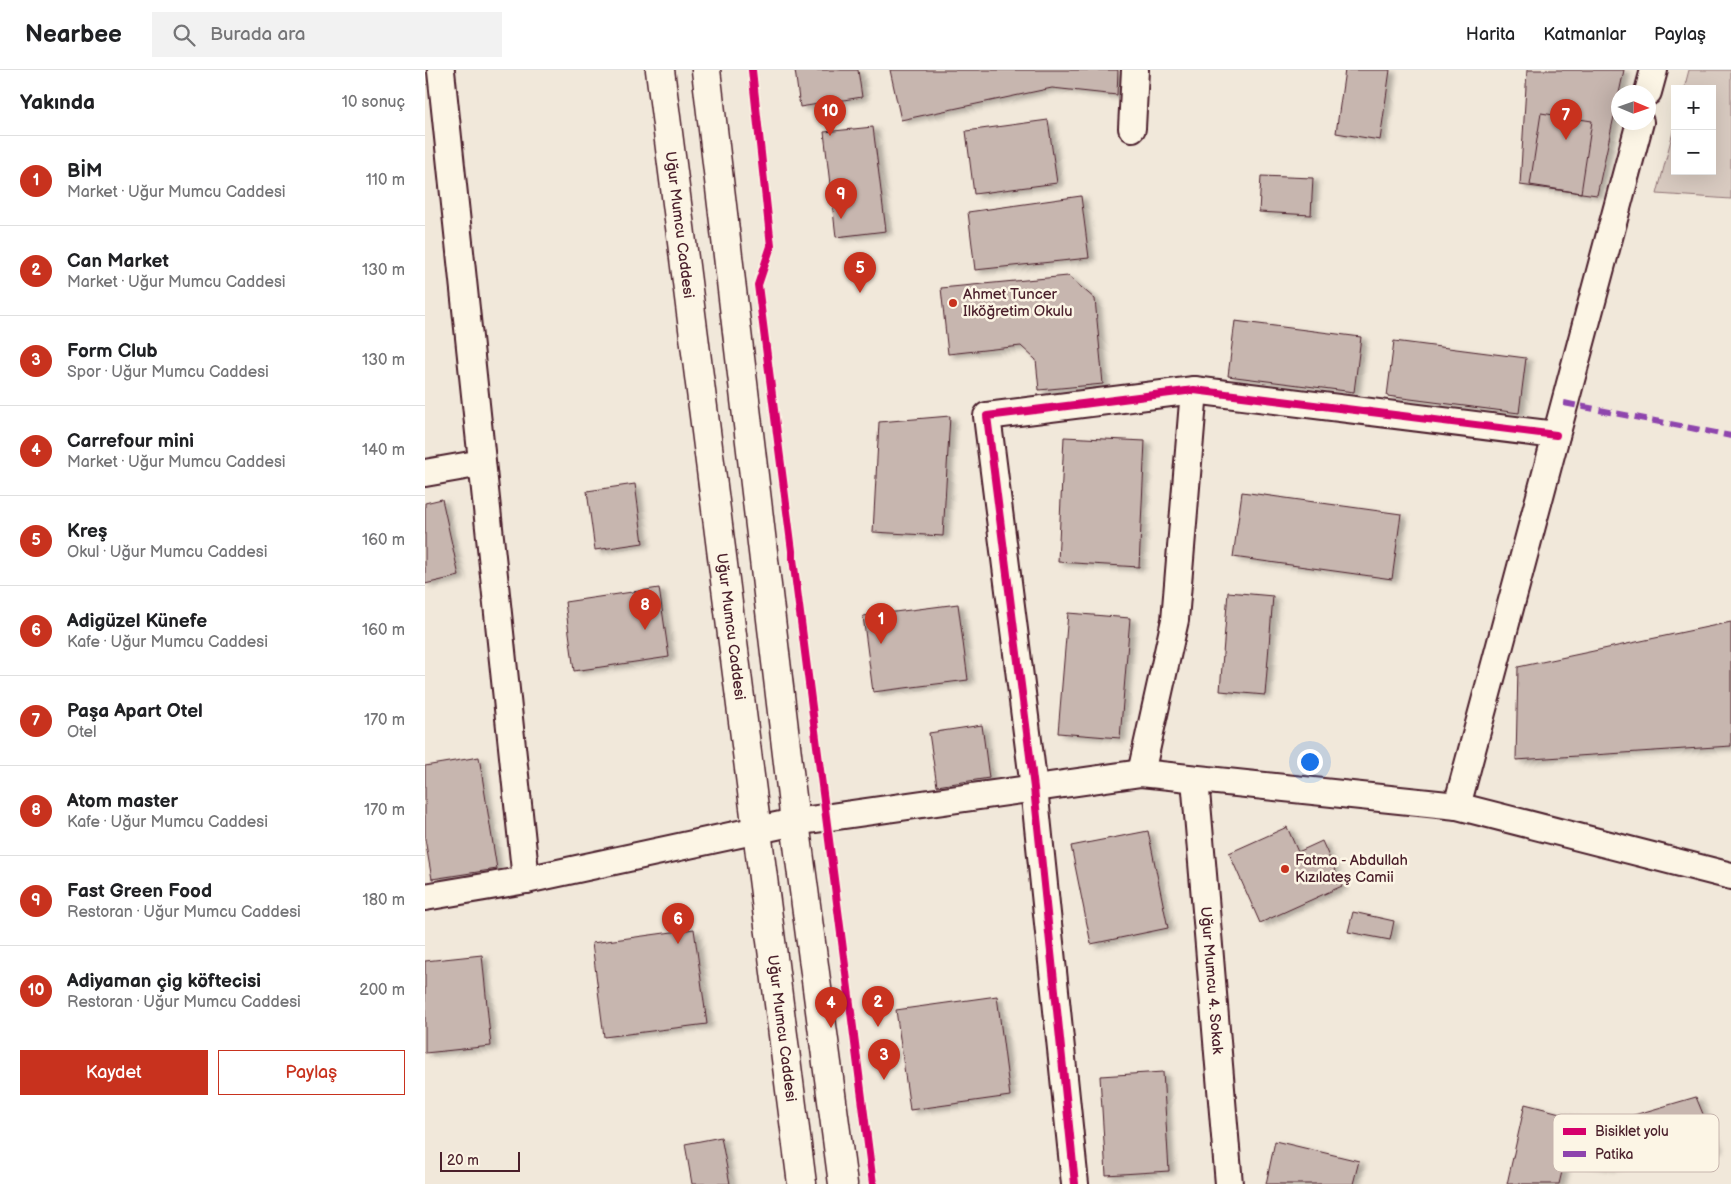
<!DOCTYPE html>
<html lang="tr">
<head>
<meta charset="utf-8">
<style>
  :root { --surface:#fff; --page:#f2f2f2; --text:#202124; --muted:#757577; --line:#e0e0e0; --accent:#c8321e }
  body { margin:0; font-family:"Balsamiq Sans",sans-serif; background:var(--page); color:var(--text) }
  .controls { position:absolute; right:15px; top:15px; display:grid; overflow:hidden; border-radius:0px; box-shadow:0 5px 20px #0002 }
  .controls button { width:45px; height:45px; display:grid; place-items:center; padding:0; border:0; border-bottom:1px solid var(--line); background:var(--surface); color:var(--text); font:25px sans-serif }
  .compass { position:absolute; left:1186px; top:15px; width:45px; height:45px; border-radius:50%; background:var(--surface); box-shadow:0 5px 20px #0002; rotate:92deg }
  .scale { position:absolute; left:15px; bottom:12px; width:80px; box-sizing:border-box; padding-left:5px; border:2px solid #4a1f2b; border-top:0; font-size:14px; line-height:18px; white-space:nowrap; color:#4a1f2b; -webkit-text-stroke:4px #fcf5e5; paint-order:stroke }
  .you { position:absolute; left:884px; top:691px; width:18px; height:18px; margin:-12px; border:4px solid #fff; border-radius:50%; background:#1a73e8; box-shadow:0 0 0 8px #1a73e833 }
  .badge { display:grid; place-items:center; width:32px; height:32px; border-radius:50%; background:var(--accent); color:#fff; font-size:16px; font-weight:700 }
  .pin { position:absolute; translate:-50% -41px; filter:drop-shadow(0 1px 2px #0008) }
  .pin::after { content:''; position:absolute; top:26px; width:18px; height:15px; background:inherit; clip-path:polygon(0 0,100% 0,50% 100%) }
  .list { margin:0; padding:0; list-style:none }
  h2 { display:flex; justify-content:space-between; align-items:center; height:65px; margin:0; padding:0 20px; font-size:21px }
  h2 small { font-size:16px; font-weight:400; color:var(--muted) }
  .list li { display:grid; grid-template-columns:32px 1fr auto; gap:15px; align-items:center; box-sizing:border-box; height:90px; padding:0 20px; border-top:1px solid var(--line) }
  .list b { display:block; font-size:19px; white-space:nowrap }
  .list p { margin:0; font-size:16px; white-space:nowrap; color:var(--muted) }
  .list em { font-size:16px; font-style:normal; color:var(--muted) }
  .actions { display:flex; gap:10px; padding:15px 20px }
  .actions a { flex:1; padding:11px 0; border:1px solid var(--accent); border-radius:0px; text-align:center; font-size:18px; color:var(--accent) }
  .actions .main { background:var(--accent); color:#fff }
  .icon { flex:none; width:28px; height:28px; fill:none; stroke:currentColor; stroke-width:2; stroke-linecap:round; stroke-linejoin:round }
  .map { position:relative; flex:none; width:1306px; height:1114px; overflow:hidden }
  header { display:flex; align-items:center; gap:30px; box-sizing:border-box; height:70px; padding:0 25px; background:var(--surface); border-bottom:1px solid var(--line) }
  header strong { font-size:24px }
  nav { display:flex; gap:28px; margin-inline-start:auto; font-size:18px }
  .search { width:350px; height:45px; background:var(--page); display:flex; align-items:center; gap:12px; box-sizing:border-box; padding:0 18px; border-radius:0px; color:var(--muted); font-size:19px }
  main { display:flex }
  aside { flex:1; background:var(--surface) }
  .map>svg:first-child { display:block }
</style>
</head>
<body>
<header>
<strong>Nearbee</strong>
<div class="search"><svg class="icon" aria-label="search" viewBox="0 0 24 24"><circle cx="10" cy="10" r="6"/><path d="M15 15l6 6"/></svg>Burada ara</div>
<nav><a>Harita</a><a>Katmanlar</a><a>Paylaş</a></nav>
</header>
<main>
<aside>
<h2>Yakında<small>10 sonuç</small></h2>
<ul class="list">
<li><span class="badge">1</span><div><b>BİM</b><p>Market · Uğur Mumcu Caddesi</p></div><em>110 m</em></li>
<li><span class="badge">2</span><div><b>Can Market</b><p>Market · Uğur Mumcu Caddesi</p></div><em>130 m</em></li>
<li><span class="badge">3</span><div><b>Form Club</b><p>Spor · Uğur Mumcu Caddesi</p></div><em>130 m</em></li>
<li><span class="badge">4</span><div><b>Carrefour mini</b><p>Market · Uğur Mumcu Caddesi</p></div><em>140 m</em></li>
<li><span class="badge">5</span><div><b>Kreş</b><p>Okul · Uğur Mumcu Caddesi</p></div><em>160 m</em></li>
<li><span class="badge">6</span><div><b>Adigüzel Künefe</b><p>Kafe · Uğur Mumcu Caddesi</p></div><em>160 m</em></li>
<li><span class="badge">7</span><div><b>Paşa Apart Otel</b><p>Otel</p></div><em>170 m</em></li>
<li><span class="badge">8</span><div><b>Atom master</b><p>Kafe · Uğur Mumcu Caddesi</p></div><em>170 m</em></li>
<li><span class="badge">9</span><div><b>Fast Green Food</b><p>Restoran · Uğur Mumcu Caddesi</p></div><em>180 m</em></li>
<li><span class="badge">10</span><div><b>Adiyaman çig köftecisi</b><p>Restoran · Uğur Mumcu Caddesi</p></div><em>200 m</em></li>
</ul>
<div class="actions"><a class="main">Kaydet</a><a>Paylaş</a></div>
</aside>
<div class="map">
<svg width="1306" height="1114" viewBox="0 0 1306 1114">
  <defs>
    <filter id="shadow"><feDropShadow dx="5.5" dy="3" stdDeviation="2.5" flood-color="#0004"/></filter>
  </defs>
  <rect width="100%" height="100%" fill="#f1e8da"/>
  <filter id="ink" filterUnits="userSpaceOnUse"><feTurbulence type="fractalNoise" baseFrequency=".02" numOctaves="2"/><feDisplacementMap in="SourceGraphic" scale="10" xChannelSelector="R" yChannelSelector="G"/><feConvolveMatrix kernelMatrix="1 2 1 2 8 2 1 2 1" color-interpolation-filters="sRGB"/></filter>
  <g filter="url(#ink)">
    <path fill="#d8cac0" stroke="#917476" d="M1264 0H1306V129L1232 124 1250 54V101H1287V19H1259Z"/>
    <path fill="#c7b6af" stroke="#4a1f2b" filter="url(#shadow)" d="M370 0H433L437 27 375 37Z
      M465 0H693L692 25 627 18 476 50Z
      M920 0H965L955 70 911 63Z
      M1102 0H1199L1172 125 1095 115Z
      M1116 43 1167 51 1156 123 1105 115Z
      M623 50 632 113 549 124 541 61Z
      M448 57 461 161 411 167 399 62Z
      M836 106 888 108 886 145 834 142Z
      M656 126 664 188 550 200 543 142Z
      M643 206 670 229 678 314 614 320 611 290 596 276 523 284 516 218Z
      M810 251 936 267 929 322 803 306Z
      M969 271 1101 288 1094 343 962 326Z
      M525 346 518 466 448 462 454 352Z
      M639 367 720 371 714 497 633 492Z
      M210 414 218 473 170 480 162 421Z
      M817 422 976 444 967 509 808 487Z
      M17 429 34 506 0 514V433Z
      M234 518 244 587 149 601 140 532Z
      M803 522 848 526 840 625 795 621Z
      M533 534 543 610 448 622 438 546Z
      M643 543 705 548 695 668 633 663Z
      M1306 552V676L1091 690 1093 597Z
      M557 655 564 708 512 716 504 663Z
      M54 687 72 799 7 809 0 769V696Z
      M862 757 873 782 897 771 917 816 835 853 804 783Z
      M723 761 743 858 666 874 646 776Z
      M928 842 969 851 965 870 923 862Z
      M269 859 282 954 179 967 167 873Z
      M57 885 66 976 0 983V891Z
      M572 926 585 1026 485 1040 471 940Z
      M738 1002 744 1101 681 1105 675 1006Z
      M1271 1027 1292 1078 1266 1090 1259 1072 1184 1097 1140 1089 1134 1114H1082L1100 1034 1178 1054Z
      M296 1067 305 1114H267L260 1074Z
      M850 1071 934 1091 928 1114H841Z"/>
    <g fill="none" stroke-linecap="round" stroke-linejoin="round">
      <defs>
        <g id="street">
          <path d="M16 1 101 810"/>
          <path d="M1223 22 1229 0"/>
          <path d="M707 58 710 0"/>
          <path d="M0 403 57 393"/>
          <path d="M716 703 750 550 769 320"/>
          <path id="s1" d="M770 709 804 1114"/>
          <path d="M1032 736 1215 52"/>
          <path d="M0 827 101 810 370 752 716 703 1032 736 1306 806"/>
          <path d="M650 1114 609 718 562 346 769 320 1131 365"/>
        </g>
        <g id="secondary">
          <path id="s2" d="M235 0 377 1114"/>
          <path d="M281 0 370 752 418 1114"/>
        </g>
      </defs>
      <use href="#street" stroke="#4a1f2b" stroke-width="30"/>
      <use href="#secondary" stroke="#4a1f2b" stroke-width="31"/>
      <use href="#street" stroke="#fcf5e5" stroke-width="26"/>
      <use href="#secondary" stroke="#fcf5e5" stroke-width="28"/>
      <path stroke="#8e44ad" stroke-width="6" stroke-dasharray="12 6" stroke-linecap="butt" d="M1139 333 1306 366"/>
      <defs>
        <path id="cycleway" d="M327 0 346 176 333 215 448 1114
          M650 1114 609 718 562 346 769 320 1131 365"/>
      </defs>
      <use href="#cycleway" stroke="#fcf5e5" stroke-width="11"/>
      <use href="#cycleway" stroke="#d6006c" stroke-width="8"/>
    </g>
  </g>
  <g fill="#c8321e" stroke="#fcf5e5" stroke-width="2">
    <circle cx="528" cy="233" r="5"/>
    <circle cx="860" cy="799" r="5"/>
  </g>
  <g text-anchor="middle" stroke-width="5" stroke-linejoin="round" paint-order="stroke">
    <g font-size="15" fill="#4a1f2b" stroke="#fcf5e5">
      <text dy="5" stroke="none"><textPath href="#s2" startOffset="156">Uğur Mumcu Caddesi</textPath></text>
      <text dy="5" stroke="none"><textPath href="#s2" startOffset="561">Uğur Mumcu Caddesi</textPath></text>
      <text dy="5" stroke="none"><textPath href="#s1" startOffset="202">Uğur Mumcu 4. Sokak</textPath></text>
      <text dy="5" stroke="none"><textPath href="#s2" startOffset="966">Uğur Mumcu Caddesi</textPath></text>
    </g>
    <g font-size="15" fill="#4a1f2b" stroke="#fcf5e5" text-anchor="start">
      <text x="538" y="229">Ahmet Tuncer<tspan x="538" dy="17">Ilköğretim Okulu</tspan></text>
      <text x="870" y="795">Fatma - Abdullah<tspan x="870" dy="17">Kızılateş Camii</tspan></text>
    </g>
  </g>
  <rect x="1128" y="1044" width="166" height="58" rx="8" fill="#fcf5e5" stroke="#c7b5ad" stroke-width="1"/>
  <rect x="1138" y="1058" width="23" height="7" fill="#d6006c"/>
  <rect x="1138" y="1081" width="23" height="6" fill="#8e44ad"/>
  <g font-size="14" fill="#4a1f2b">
    <text x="1170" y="1066">Bisiklet yolu</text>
    <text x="1170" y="1089">Patika</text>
  </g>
</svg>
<div class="controls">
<button>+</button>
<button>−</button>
</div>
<svg class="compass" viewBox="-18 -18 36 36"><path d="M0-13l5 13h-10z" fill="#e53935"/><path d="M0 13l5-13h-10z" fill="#757577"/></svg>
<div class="scale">20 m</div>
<div class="you"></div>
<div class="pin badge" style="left:456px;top:574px">1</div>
<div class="pin badge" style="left:453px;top:957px">2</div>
<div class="pin badge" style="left:459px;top:1010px">3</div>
<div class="pin badge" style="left:406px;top:958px">4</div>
<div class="pin badge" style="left:435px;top:223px">5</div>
<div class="pin badge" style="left:253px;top:874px">6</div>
<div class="pin badge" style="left:1141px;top:70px">7</div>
<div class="pin badge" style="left:220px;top:560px">8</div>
<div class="pin badge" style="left:416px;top:149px">9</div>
<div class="pin badge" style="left:405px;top:66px">10</div>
</div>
</main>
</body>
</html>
